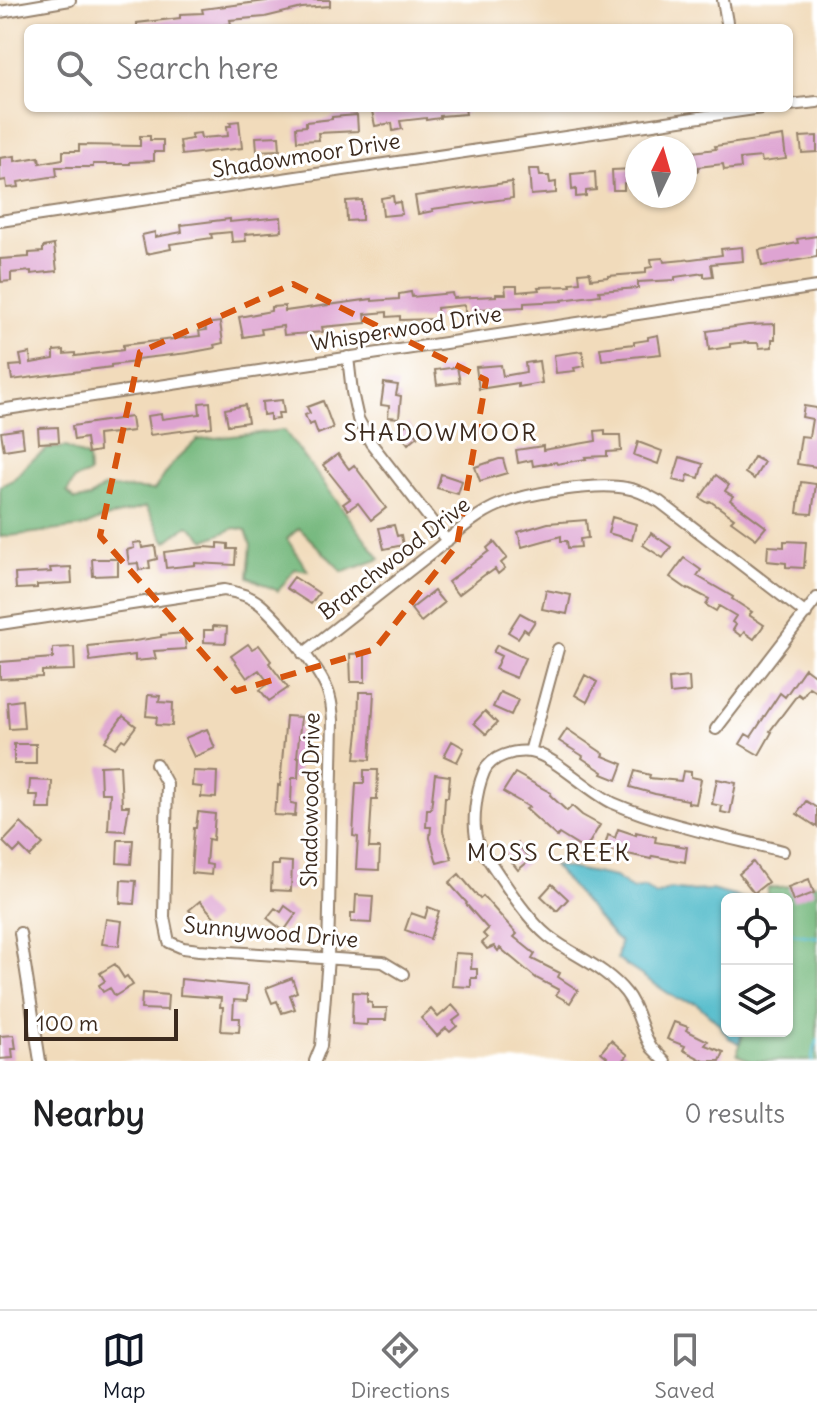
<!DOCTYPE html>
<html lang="en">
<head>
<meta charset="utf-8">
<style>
  :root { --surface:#fff; --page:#f2f2f2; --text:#202124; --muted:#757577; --line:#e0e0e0; --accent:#111827 }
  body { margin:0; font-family:Delius,sans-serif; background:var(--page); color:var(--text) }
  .controls { position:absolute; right:24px; bottom:24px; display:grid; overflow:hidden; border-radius:12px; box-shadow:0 2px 6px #0004 }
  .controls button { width:72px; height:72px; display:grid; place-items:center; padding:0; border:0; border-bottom:2px solid var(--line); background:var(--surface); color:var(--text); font:40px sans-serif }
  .compass { position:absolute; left:625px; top:136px; width:72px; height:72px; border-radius:50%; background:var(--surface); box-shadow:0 2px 6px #0004; rotate:5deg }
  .scale { position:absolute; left:24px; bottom:20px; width:154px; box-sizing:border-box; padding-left:8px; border:4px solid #3b2a1e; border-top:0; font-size:22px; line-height:28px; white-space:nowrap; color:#3b2a1e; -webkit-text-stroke:6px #fff; paint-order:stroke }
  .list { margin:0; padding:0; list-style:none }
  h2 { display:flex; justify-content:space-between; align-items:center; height:104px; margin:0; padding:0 32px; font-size:34px }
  h2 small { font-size:26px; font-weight:400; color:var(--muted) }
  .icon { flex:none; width:44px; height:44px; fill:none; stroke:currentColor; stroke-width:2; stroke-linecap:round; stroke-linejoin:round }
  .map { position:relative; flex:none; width:817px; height:1061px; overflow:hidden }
  .search { position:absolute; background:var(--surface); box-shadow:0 2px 6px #0004; left:24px; right:24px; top:24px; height:88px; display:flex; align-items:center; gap:20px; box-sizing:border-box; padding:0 28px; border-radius:12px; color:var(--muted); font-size:30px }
  .sheet { height:248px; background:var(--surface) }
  nav { display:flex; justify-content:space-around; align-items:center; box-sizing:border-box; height:112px; border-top:2px solid var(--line); background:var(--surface); font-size:22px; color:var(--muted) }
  nav a { display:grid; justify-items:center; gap:4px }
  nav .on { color:var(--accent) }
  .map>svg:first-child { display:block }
</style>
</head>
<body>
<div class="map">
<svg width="817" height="1061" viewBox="0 0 817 1061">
  <rect width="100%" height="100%" fill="#fff"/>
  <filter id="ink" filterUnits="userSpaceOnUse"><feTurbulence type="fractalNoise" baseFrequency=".0125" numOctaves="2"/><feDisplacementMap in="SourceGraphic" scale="16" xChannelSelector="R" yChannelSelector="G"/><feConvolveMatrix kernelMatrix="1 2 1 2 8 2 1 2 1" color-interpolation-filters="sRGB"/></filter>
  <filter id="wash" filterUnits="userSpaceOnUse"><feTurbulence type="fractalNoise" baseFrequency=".006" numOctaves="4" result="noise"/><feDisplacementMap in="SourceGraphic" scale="32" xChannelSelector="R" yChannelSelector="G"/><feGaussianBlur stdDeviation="1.8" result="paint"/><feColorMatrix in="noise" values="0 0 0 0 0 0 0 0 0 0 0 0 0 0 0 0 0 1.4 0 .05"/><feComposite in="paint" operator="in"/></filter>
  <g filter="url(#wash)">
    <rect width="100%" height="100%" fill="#f1dbbb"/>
    <path fill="#73b77b" stroke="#57704c" stroke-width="2" d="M284 430 380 559 343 572 299 528 287 539 308 571 295 569 278 591 248 577 251 545 246 530 235 528 206 540 188 525 166 542 146 507 102 519 83 527 0 537V486L13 480 29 462 48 449 66 447 88 458 89 474 75 479 67 492 75 500 89 498 104 487 154 490 174 462 197 440Z
      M817 884V1061H750L737 1054 744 1031H787V899H766L768 888Z"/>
    <path fill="#4db9c9" stroke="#447274" stroke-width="2" d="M553 865 615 877 633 890 644 887 656 895 670 889 686 891 711 890 746 899H727V1031H742L739 1043 729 1038 717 1022 696 1003 677 999 617 959 620 942 614 937Z"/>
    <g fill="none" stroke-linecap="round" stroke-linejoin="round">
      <path stroke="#4db9c9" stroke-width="3" d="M787 933 817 937
        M812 1061 813 1053 817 1041"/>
    </g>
    <g id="blocks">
      <path fill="#dea4d2" d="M274 0H330V6L302 8 265 17 230 20 231 24 198 28H137V23L180 18V14L203 13 202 9Z
        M387 108H465L466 114 440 116V118L426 120V118L400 121 402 129 393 131 392 123 375 126 372 111Z
        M357 115 358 131 318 133 319 140 297 141 296 127 306 126V122L332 119V117Z
        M239 121 242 148 182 155 180 141 192 139 191 134 200 133 201 138 228 136 227 126H231L230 122Z
        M140 136H150V140H163V152H154V161L130 162V164H93V167H56L57 176 18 182 19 187 7 188 6 180 0 181V158L15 156V161L39 157 40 163 63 159V151H79V145L140 146Z
        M279 136 280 150 257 151 256 137Z
        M783 136 786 159 762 162 761 157 740 159 741 168 724 170 723 164 698 167V171L690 172V167L685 168V153L716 149 715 146Z
        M817 136V152L802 153 800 137Z
        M529 169H539L540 176H549L550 183 556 182V193L531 195Z
        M635 169V183H624V190H613L612 170Z
        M595 172 596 190 586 191V196L576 197V189L572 190 571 174Z
        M512 182 513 198 432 209 433 211 418 214 415 196Z
        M393 196 394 203 400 202 402 214 383 216 381 198Z
        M362 200V220L347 221 346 201Z
        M281 217 282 231 245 234 246 241 232 242 231 232 211 234 212 238 170 244 171 249 146 254 142 235 155 232V237L182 232 181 225 230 219V222Z
        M817 236V257L762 266 759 250 798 243 797 239Z
        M54 245 57 271 31 274V271L11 273V281L1 282 0 259 29 257V253L43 252V247Z
        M742 247 743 261 711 264 713 276 704 277V273L675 277V280L638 282V288L599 291 600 295 562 300V301L524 303V307L481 309 482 313 465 314V305L437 308 438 319 400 320V316L387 317V312L365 314 366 323 322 327 323 332 284 335 283 326 261 329 262 334 243 337 239 317 271 311V307L285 306V311L372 299V301L399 299V294L411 292 412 297 452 293 453 298 496 296V294H506L505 286H517V292L539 290 538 287 571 286 570 283 580 282 579 273 590 272 591 279 608 277V276L646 273V268L652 267 651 259 663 258 664 262 684 260 722 255 721 249Z
        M220 322 223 343 214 345 215 348 188 353 136 359 137 362 111 365V367L12 380 10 366 22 365 20 355 30 353 31 363 54 359V351L64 350V354L75 353V356L123 350V345L200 336 199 331 206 330 205 324Z
        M775 324V339H772V347L759 348 758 343H748V342L730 344V347L709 350 707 331 748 325Z
        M658 335 661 354 602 360 600 348 634 344V342L648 340V337Z
        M582 351 585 366 574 368 575 371 556 373 554 355Z
        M539 361 542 383 518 387V383L479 389 476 367 501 365 503 376 526 372 525 363Z
        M457 367 460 382 437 385 435 370Z
        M384 383 398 385 396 395 401 396 399 418 388 417 389 406 381 405Z
        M282 400 284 413H278L279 419 270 420V414L263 415 262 402Z
        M323 401 333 428 318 434 314 423 309 425 305 415 310 413 307 407Z
        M210 402 212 427 150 435 147 416 161 414 162 419 200 414 199 403Z
        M245 405 248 422 228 425 225 409Z
        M804 406 817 408V467L797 464 801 436 809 437 812 419 802 417Z
        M131 417 133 431 98 435 99 451 88 453 86 438 74 440 72 426Z
        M408 423 418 436 408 444 398 431Z
        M58 427 59 442 39 443 38 428Z
        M22 429 24 447 4 450 1 432Z
        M605 430V435H620L621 451 607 452V456L585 457 586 459 557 464 556 462 533 466 532 460 518 463 516 450 543 446V450L596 441 595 431Z
        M638 442 662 451 658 464 634 455Z
        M338 454 349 469 354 465 386 508 371 520 358 503 348 510 343 504 350 499 323 465Z
        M680 457 703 464 699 478 688 475 686 483 673 480Z
        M754 457 764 462 754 479 745 473Z
        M499 459H503L507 473 480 481 475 467Z
        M441 474 462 481 458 494 437 488Z
        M716 475 729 485 725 491 733 496 730 500 766 527 756 539 731 521 734 518 710 501 708 503 700 498Z
        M801 482 816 484 812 514 797 513Z
        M612 517 636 524 632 540 608 533Z
        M586 520 588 538 580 539 581 547 568 548 567 541H561V536L522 547 518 532 548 523Z
        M394 525 397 536 401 535 403 545 384 549 379 528Z
        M651 533 671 547 663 558 643 545Z
        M784 541 806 542 804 568 786 567V563L767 561 768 546 784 547Z
        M141 542 142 548 155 546 157 559 149 561 150 568 139 570 138 563 129 564 127 550 134 548 133 543Z
        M494 542 507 558 501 563 505 568 498 574 495 569 488 574 487 573 458 595 448 582 489 551 487 548Z
        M218 543 228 544V549H236L235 565 195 563V565L166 568 164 552 204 547 218 548Z
        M684 558 701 570 697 576 733 597 732 599 752 612 749 615 764 625 754 639 744 632 741 636 733 630 736 625 732 622 736 616 719 606 716 611 706 605 709 599 688 588 687 589 670 577Z
        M92 559H118V575L93 576Z
        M71 567 72 583 37 585V588L16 589 15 574 51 572 50 568Z
        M294 577 319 593 311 604 286 588Z
        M546 590 571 595 567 614 542 609Z
        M434 591 444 603 421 622 411 609Z
        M520 613 535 621 528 632 524 629 518 638 508 632Z
        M213 626 227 627 226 643 204 642V630H213Z
        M184 633 186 649 154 651 156 659 135 661V655L90 661 88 646 128 642 161 637V635Z
        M248 644 252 649 259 645 271 661 269 663 288 688 269 701 260 690 269 683 259 670 247 678 231 656Z
        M497 645 525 658 516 678 495 669 501 656 493 652Z
        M74 647 75 670 42 671V677L0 679V662L53 658V648Z
        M365 653V682H351L350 654Z
        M805 668 817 677V692L809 687 802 697 798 694 770 731 772 732 759 755 740 744 746 734 751 737 780 693 785 697Z
        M585 675 597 682 587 702 575 695Z
        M689 677 690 692 670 694 669 679Z
        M359 692H374L370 760 355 759 358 732Z
        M500 692 518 700 511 715 493 707Z
        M148 695 160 696 159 702 173 703 172 726 156 725 157 717 146 716Z
        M22 700 24 728 9 729 7 702Z
        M485 711 497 723 486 734 474 723Z
        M123 716 136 726 125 741 122 739 115 748 105 741Z
        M286 716 301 717 297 757H299L298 778H292L291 803 296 804 295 816 274 815 275 803H277L278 785 280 786Z
        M207 729 215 748 194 757 185 738Z
        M567 729 604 754 603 756 623 764 617 780 602 774 603 772 582 758 583 756 559 741Z
        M452 741 464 748 457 762 444 756Z
        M14 744H36V764H14Z
        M120 765 122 806H129L125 831 108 830 110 793H101L100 766Z
        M364 770H378L377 799H372L369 848H380L379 870 356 869 358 837 353 836 356 783H364Z
        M193 771 217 772 216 798 201 797 202 787 192 786Z
        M635 771 650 775 649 778 681 781 683 771 691 772V777L701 779 696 804 688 803V800L655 794 630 787Z
        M515 773 551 793 550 795 567 811 572 806 582 815 600 825 585 850 559 834 557 837 526 809 529 807 503 792Z
        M435 774 450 776 448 797H445L443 831 452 859 437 863 430 838 431 827H426L427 809H431Z
        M717 779 736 783 730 814 721 812 722 806 712 804Z
        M30 780 52 781 51 809H37L38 795H29Z
        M806 801 817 808V827L797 814Z
        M198 812 215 814 213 840 208 839 206 864 212 865 211 875 191 873 194 828H196Z
        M21 823 43 844 30 857 20 847 14 853 3 842Z
        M618 829 636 835V832L656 837 655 842 687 847 685 862 652 856 651 859 604 849 608 835 615 838Z
        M118 840H133L131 864 117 863Z
        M517 843 530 860 518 870 504 852Z
        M279 861 292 862 291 891 271 890 272 865H279Z
        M753 862 768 882 754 893 739 874Z
        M459 874 480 899 483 896 517 934 514 937 535 954 532 959 560 973 558 977 578 990 570 1003 556 995 559 990 536 978 500 948 498 951 494 946 487 949 482 943 487 938 483 934 488 929 466 904 467 903 449 883Z
        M809 879 814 893 793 901 788 887Z
        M121 880 136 881 134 904 120 903Z
        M552 884 568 899 557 911 541 896Z
        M356 895 373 896 371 923 351 922V913H355Z
        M200 901 215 918 204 927 189 910Z
        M285 906 296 914 284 931 267 918 275 908 281 912Z
        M428 907 439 911 430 939 405 930 411 913 425 918Z
        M106 919 122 921 119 946 102 944Z
        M455 953 472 954 471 969H477V978H471V987L452 986Z
        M115 964 124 978 127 976 133 985 115 996 110 988 103 992 99 985 105 981 100 973Z
        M292 978 297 992 290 995 295 1009 282 1013 277 1001 272 1003 266 988Z
        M181 979 248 986 247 1001 234 1000 233 1018H240L239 1032 221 1031 223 1007H220L221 998 180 995Z
        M353 992 367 993V1002L372 1003V1008H387L386 1020H367V1025L352 1024Z
        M142 993 168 995 167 1010 141 1009Z
        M452 1005 461 1015 453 1021 457 1026 450 1032 446 1028 437 1036 421 1018 431 1009 438 1017Z
        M674 1022 688 1027 686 1030 708 1041 705 1045 724 1052 720 1061H704L683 1050 685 1046 667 1039Z
        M14 1035 16 1049H12L13 1058 0 1059V1036Z
        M611 1040 628 1055 623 1061H604L607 1057 601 1052Z"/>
    </g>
  </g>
  <g filter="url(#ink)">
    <use href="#blocks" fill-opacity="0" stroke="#96826c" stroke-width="2"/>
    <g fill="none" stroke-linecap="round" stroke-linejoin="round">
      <defs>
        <path id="minor" d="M723 0 728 28
          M0 12 70 0
          M789 105 817 102
          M0 221 761 108
          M348 357 352 392 358 419 371 443 447 541
          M0 410 817 287
          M0 624 224 590C237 592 249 595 260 604 278 619 313 662 324 683 331 695 332 707 333 720L328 958 321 1046 315 1061
          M303 654C345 621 387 588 429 555 451 538 474 515 499 505 527 493 597 482 626 488 639 490 649 496 660 502L806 614
          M716 729 817 598
          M530 752 558 649
          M156 764 167 784 164 917 169 942 183 948 199 950 383 962 403 974
          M20 933 40 1061
          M665 1061C661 1057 656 1052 652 1048 641 1032 639 1009 626 993 606 967 573 956 548 936 528 920 503 881 488 859 485 855 480 849 478 844 471 825 476 791 484 772 491 756 514 750 531 752 553 755 589 792 613 803 666 826 727 837 783 851"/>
      </defs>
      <use href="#minor" stroke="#96826c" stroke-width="14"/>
      <use href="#minor" stroke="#fff" stroke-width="10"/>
    </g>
  </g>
  <path fill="none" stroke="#d7540e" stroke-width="6" stroke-dasharray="16 10" stroke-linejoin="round" d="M293 284 486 380 457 545 375 649 236 691 100 536 140 352Z"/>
  <g text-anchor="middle" stroke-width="6" stroke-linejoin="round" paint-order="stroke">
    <g font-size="22" fill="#3b2a1e" stroke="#fff">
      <text transform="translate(306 155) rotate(-9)" y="8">Shadowmoor Drive</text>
      <text transform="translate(406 328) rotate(-9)" y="8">Whisperwood Drive</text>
      <text transform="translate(394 558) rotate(-38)" y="8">Branchwood Drive</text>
      <text transform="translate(310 800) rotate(-89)" y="8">Shadowood Drive</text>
      <text transform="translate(271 932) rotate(5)" y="8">Sunnywood Drive</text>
    </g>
    <g font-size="24" letter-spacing="2" fill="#3b2a1e" stroke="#fff">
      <text x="441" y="441">SHADOWMOOR</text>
      <text x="549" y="861">MOSS CREEK</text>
    </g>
  </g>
</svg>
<div class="controls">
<button><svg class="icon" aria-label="locate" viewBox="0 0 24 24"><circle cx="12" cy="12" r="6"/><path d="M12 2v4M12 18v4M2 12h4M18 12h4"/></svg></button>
<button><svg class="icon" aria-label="layers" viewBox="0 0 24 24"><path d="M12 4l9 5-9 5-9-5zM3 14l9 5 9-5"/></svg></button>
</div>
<svg class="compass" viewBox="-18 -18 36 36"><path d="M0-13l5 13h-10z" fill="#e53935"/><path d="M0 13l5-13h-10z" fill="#757577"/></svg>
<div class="scale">100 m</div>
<div class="search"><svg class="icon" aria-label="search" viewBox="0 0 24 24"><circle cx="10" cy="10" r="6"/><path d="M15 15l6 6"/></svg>Search here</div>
</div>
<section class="sheet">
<h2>Nearby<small>0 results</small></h2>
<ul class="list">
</ul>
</section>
<nav>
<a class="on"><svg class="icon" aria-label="map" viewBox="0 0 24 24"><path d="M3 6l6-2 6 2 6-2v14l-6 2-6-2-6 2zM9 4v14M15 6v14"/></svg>Map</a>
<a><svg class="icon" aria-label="directions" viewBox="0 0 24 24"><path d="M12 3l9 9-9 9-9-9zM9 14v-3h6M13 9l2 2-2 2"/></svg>Directions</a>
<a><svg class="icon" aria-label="saved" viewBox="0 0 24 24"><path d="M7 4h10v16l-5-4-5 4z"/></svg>Saved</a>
</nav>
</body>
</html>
